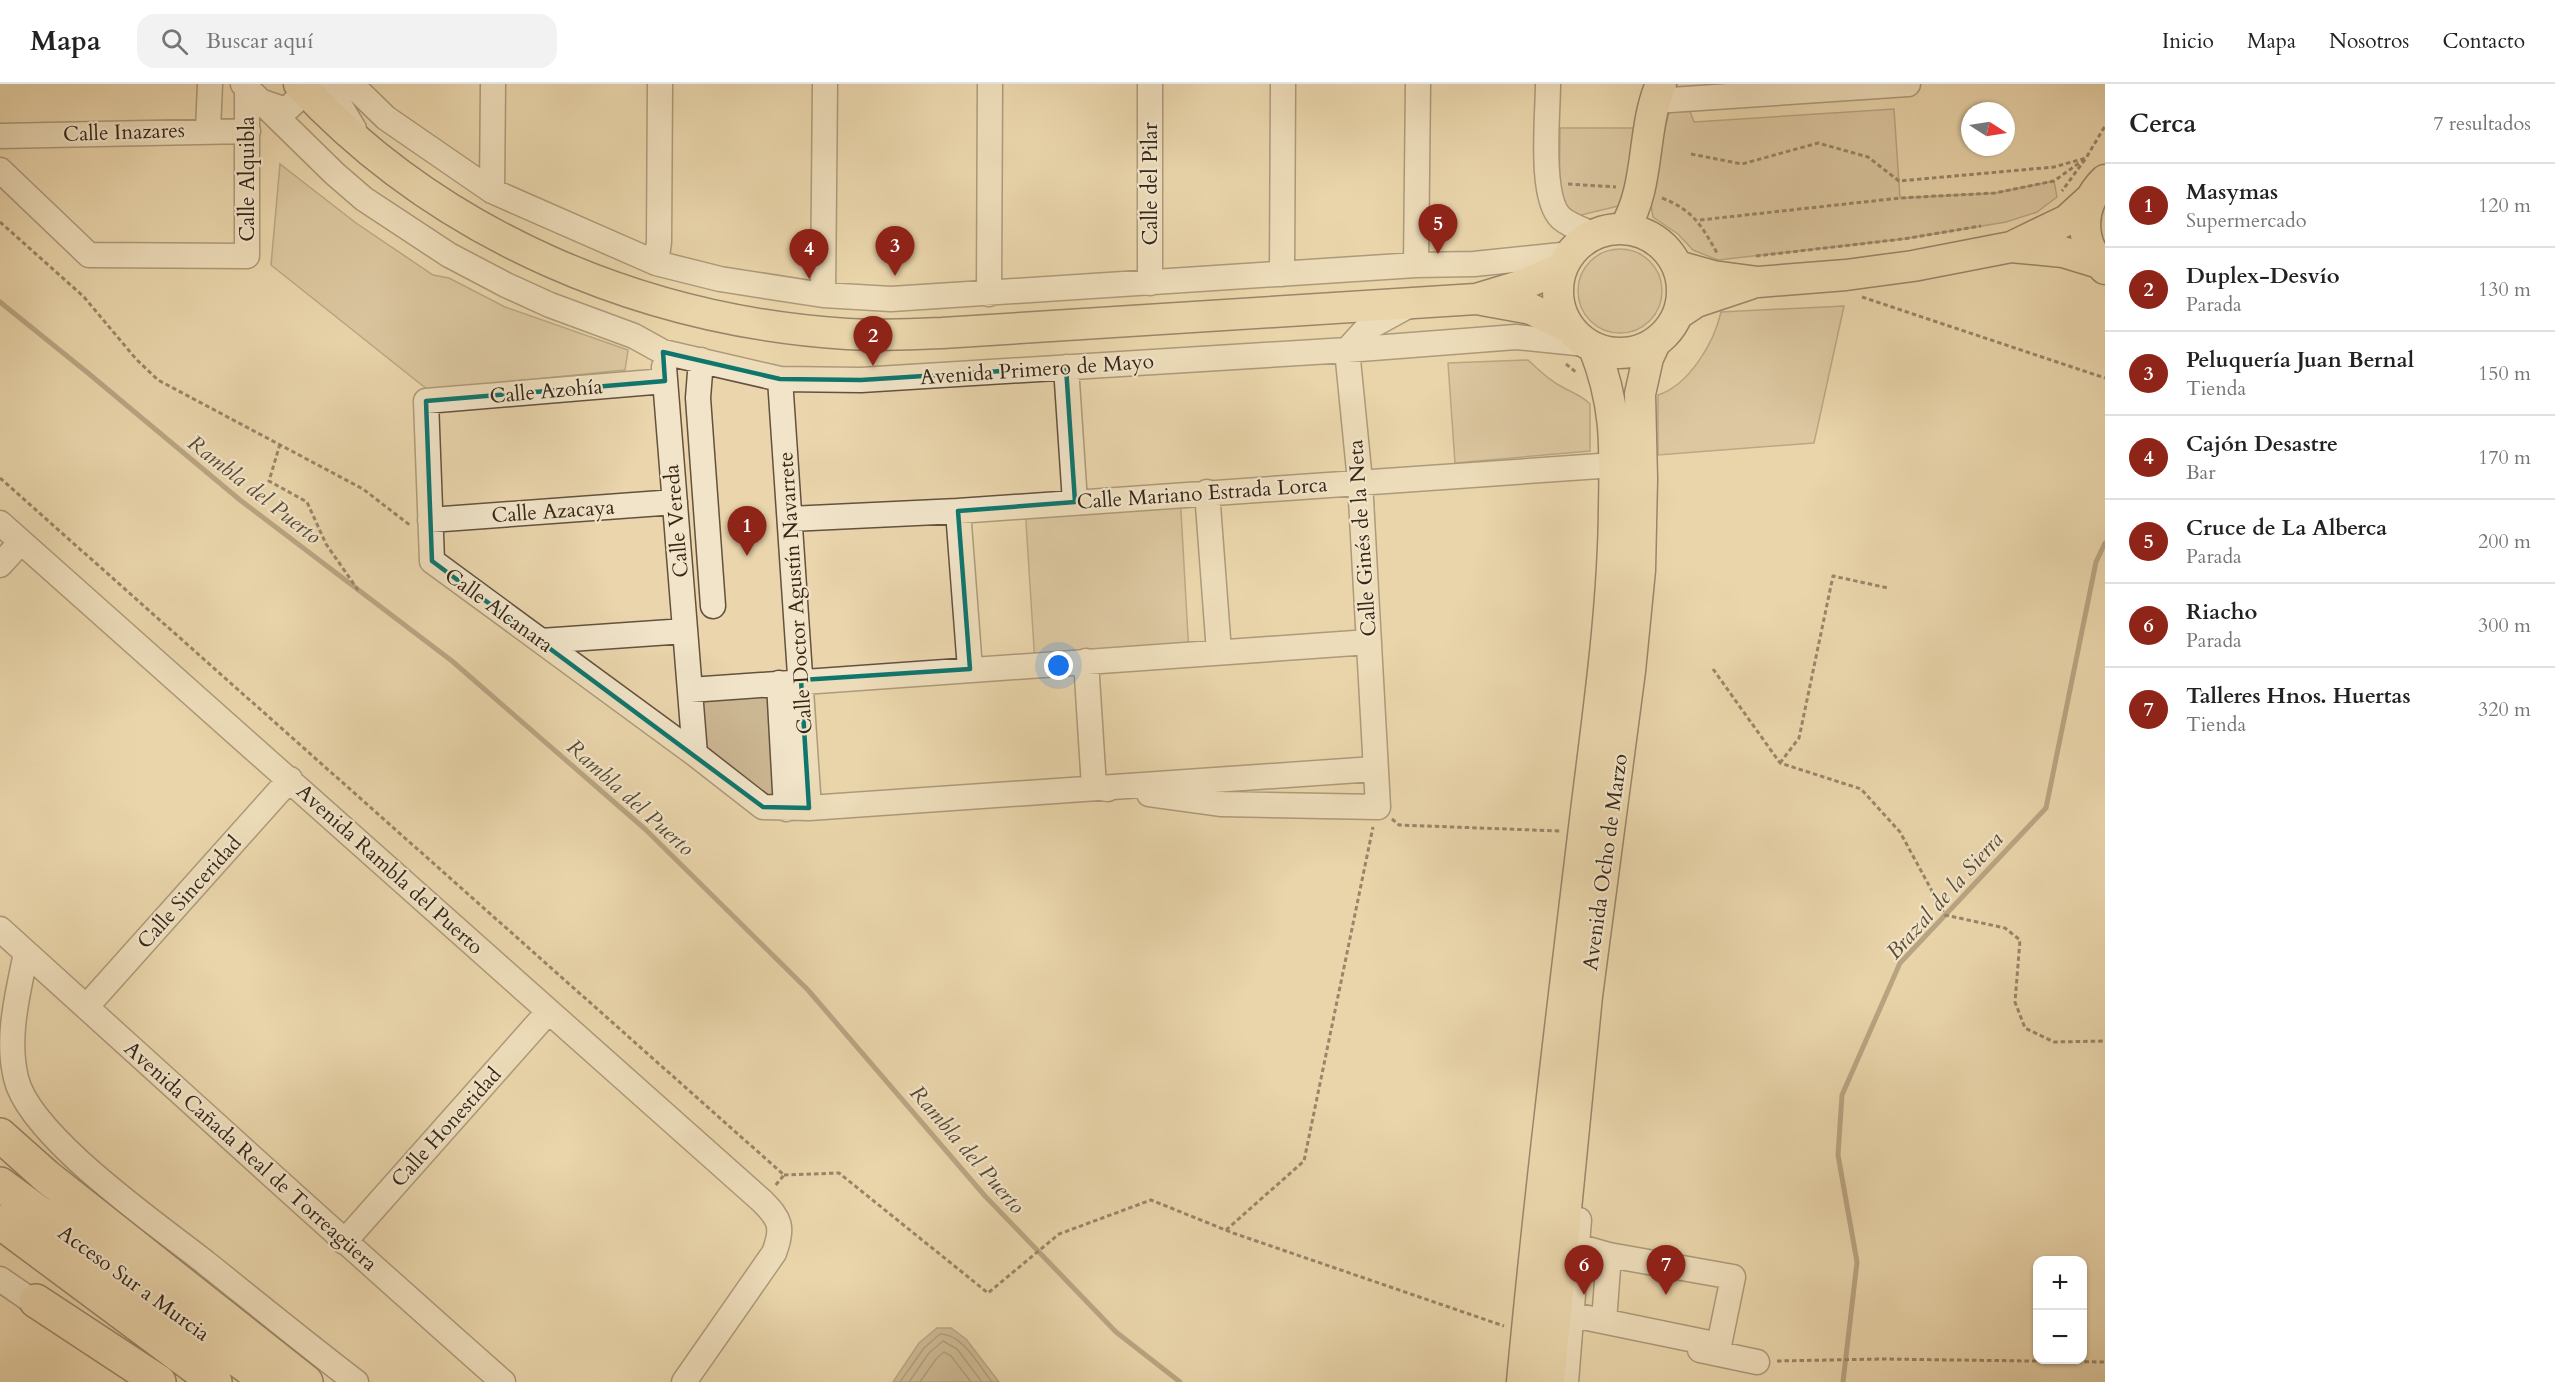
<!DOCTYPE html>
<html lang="es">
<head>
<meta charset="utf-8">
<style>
  :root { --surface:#fff; --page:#f2f2f2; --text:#222; --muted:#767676; --line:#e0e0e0; --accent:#8f2418 }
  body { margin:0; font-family:Cardo,serif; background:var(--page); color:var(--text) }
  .controls { position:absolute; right:18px; bottom:18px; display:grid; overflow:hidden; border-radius:12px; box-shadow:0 2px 4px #0004 }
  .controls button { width:54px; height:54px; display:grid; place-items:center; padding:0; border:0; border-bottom:2px solid var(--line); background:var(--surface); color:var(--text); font:30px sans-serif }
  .compass { position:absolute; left:1961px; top:18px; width:54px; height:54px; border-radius:50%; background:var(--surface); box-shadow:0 2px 4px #0004; rotate:102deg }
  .you { position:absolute; left:1059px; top:582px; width:21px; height:21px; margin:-15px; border:4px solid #fff; border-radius:50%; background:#1a73e8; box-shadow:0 0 0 9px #1a73e833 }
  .badge { display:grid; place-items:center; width:39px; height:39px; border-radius:50%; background:var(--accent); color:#fff; font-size:20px; font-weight:700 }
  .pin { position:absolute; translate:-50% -50px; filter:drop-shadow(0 2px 3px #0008) }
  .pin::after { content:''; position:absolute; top:32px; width:21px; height:18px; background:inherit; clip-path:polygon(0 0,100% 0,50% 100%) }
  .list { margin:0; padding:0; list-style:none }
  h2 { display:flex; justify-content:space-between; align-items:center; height:78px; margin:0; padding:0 24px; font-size:26px }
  h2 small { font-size:20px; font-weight:400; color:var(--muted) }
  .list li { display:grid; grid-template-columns:39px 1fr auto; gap:18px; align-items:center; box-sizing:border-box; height:84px; padding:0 24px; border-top:2px solid var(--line) }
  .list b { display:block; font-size:22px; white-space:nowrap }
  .list p { margin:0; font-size:20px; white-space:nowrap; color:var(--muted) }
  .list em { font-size:20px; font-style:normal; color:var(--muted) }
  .icon { flex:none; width:33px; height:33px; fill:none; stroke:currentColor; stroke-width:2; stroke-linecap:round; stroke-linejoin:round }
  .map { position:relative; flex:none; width:2105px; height:1298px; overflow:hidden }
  header { display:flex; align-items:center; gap:36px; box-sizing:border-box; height:84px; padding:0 30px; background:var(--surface); border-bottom:2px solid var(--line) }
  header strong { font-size:28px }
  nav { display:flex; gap:33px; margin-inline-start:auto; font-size:21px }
  .search { width:420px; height:54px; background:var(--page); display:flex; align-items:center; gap:15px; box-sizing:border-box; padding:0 21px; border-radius:18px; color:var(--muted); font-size:22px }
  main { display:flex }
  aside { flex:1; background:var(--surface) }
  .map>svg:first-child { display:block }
</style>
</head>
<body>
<header>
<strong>Mapa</strong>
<div class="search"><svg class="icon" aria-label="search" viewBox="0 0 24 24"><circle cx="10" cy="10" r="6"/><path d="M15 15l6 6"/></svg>Buscar aquí</div>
<nav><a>Inicio</a><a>Mapa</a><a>Nosotros</a><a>Contacto</a></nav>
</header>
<main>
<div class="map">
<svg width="2105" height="1298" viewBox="0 0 2105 1298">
  <rect width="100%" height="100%" fill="#ead5ac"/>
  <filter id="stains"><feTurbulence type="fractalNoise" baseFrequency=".00333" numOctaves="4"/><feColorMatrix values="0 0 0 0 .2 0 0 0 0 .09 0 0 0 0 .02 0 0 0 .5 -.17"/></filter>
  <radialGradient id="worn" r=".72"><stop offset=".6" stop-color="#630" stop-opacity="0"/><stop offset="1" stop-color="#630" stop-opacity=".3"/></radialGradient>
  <path fill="#ccb793" stroke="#826f56" stroke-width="1.5" d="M1689 25 1694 38 1894 25 1900 114 1995 109 2054 97 2057 113 2037 128 2006 138 1903 155 1718 176 1693 166 1678 150 1653 133 1649 109 1669 28Z
    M1560 44H1636L1623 113 1618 122 1577 132 1559 123Z
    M280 80 356 139 433 191 449 194 505 223 628 266 625 286 428 306 271 181Z
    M1578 207a42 42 0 1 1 84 0a42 42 0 1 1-84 0Z
    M1844 222 1814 359 1658 371V311C1689 301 1714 259 1721 228Z
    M1528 276C1540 287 1551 298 1566 305 1575 310 1582 312 1590 320V367L1455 379 1448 279Z
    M1180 410 1189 570 1035 580 1025 422Z
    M779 599 786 725 695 670 690 606Z"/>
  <path fill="#ad9a7a" stroke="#7e6c53" stroke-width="1.5" d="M937 1244H951L966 1255 999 1298H893L919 1259Z"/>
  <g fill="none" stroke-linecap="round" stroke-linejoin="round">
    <path stroke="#72604a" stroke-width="1.5" d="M900 1298 924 1264 940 1250C963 1250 979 1282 992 1298
      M909 1298 929 1269 943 1257 957 1265 982 1298
      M920 1298 936 1275 944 1268 951 1272 971 1298"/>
    <path stroke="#7e6c53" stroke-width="5" d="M0 218 88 289 240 416 452 577 645 745 808 906 985 1112 1116 1248 1180 1298
      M1843 1298 1857 1178 1838 1071 1842 1011 1900 879 2046 724 2096 478 2105 459"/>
    <defs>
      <path id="minor" d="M243 0 335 90 364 115 449 171 506 201 550 221 634 252 663 268 780 295 861 296 1347 266 1516 253 1586 260
        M327 0 354 45
        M351 0 386 34 492 107 656 179 720 195 823 211 891 215 1416 181 1474 180 1571 170
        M1548 0C1548 30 1539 114 1561 134 1570 142 1584 146 1595 151
        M260 17 286 26 314 0
        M1655 17 1908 0
        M208 46 210 0
        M0 52 248 47
        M0 86 89 171 247 172V4
        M492 107 493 0
        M656 179 659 158 660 0
        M1416 181 1418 0
        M1282 190 1283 0
        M1150 199V0
        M989 210 990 0
        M823 211 825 0
        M701 276 698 314 713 522
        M664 283 695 670
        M1066 283 1075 418
        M780 295 809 724
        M665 297 426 317 432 477 695 670 763 723 809 724 1374 685
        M1207 408 1219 568
        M958 427 970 585
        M790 435 958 427 1614 381
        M430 436 675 418
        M0 439 762 1117C780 1135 784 1143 774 1169L684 1298
        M0 481 21 458
        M541 557 685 547
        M1086 577 1094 703 1108 705
        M779 599 786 725
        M690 606 1369 558
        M1149 710 1222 720 1378 723 1360 397 1347 266 1366 245 1410 221
        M0 845C167 996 334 1149 503 1298
        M26 869C18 909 6 953 16 994 29 1052 158 1141 206 1179 256 1219 305 1259 356 1298
        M87 922 290 695
        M344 1158 548 928
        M0 1195 48 1228
        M1573 1231 1719 1261 1733 1193 1609 1171 1577 1162
        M1604 1237 1609 1171
        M1700 1266 1757 1278
        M1566 1298 1579 1136"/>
      <path id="major" d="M299 0C440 152 642 237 847 250 878 252 910 250 942 249L1476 215 1519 202 1562 184
        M2105 96C2079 121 2078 159 2105 185
        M1558 207a62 62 0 1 1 124 0a62 62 0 1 1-124 0Z
        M1624 145C1651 101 1641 46 1661 0
        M2011 163 2063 168 2099 179
        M1677 182 1713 192 1758 198 1846 191 1913 182 2011 163 2067 136 2090 115
        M1482 216 1531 225 1570 244
        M1678 230 1696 218 1750 200
        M1522 1298C1539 1115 1561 934 1583 752 1596 642 1613 534 1614 424 1615 363 1617 322 1594 264
        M1549 1298 1587 912 1630 587 1640 486 1642 395 1640 310 1648 274 1655 259"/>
      <path id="highway" d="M0 1051 46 1092 306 1298
        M0 1100 268 1298
        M0 1138 215 1298
        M36 1217 159 1298"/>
    </defs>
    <use href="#minor" stroke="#64523e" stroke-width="27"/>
    <use href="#major" stroke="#372719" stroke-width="33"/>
    <use href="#highway" stroke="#372719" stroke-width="36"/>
    <path stroke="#372719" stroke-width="3" stroke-dasharray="4.5 3" stroke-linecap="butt" d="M1691 70 1742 80 1818 59 1868 73 1899 97 2054 83 2086 74 2062 107
      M1568 100 1616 103
      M1662 114C1693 126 1702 142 1717 169
      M1700 136 1900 114 1995 109 2054 97 2086 74 2105 42
      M0 138 84 213 136 275 158 296 363 405 411 442
      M1756 172 1903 155 1981 142
      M1862 213 2105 294
      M1566 280 1577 289
      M280 360 269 397 307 418 326 460 358 506
      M0 394 784 1091 775 1102
      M1713 585 1780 679 1861 705 1900 748 1945 831 2005 844 2020 856 2015 918 2025 944 2054 958 2105 957
      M1780 679 1799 654 1833 492 1888 504
      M1392 735 1399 741 1560 747
      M784 1091 839 1089 988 1209 1059 1150 1151 1116 1233 1149 1504 1242
      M1226 1146 1304 1077 1373 743
      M1777 1277 1881 1275 2105 1278"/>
    <use href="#minor" stroke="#f1e4c9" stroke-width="24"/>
    <use href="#major" stroke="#ead5ac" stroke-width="30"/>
    <use href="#highway" stroke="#ead5ac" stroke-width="33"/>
  </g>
  <path d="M0 0H2105V1298H0ZM663 268 780 295 861 296 1066 283 1075 418 958 427 970 585 801 596 809 724 763 723 432 477 426 317 665 297Z" fill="#ead5ac" fill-opacity=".55" fill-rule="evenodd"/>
  <path fill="none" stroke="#0f766e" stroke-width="4.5" stroke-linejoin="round" d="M663 268 780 295 861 296 1066 283 1075 418 958 427 970 585 801 596 809 724 763 723 432 477 426 317 665 297Z"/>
  <g text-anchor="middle" stroke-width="4.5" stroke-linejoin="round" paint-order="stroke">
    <g font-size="21" fill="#372719" stroke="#f1e4c9">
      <text transform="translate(124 48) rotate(-2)" y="7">Calle Inazares</text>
      <text transform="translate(247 95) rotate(-90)" y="7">Calle Alquibla</text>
      <text transform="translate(1150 100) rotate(-90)" y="7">Calle del Pilar</text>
      <text transform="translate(1037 285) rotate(-4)" y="7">Avenida Primero de Mayo</text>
      <text transform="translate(546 307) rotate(-5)" y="7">Calle Azohía</text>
      <text transform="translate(1202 409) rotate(-4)" y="7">Calle Mariano Estrada Lorca</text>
      <text transform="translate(553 427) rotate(-4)" y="7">Calle Azacaya</text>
      <text transform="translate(676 437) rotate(-95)" y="7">Calle Vereda</text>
      <text transform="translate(1362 454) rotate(-94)" y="7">Calle Ginés de la Neta</text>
      <text transform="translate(795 509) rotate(-94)" y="7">Calle Doctor Agustín Navarrete</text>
      <text transform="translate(499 526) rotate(36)" y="7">Calle Alcanara</text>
      <text transform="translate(1605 778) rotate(-82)" y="7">Avenida Ocho de Marzo</text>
      <text transform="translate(390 785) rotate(42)" y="7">Avenida Rambla del Puerto</text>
      <text transform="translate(189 808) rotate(-48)" y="7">Calle Sinceridad</text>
      <text transform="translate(446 1043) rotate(-48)" y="7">Calle Honestidad</text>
      <text transform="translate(251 1072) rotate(42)" y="7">Avenida Cañada Real de Torreagüera</text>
      <text transform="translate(134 1199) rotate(36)" y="7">Acceso Sur a Murcia</text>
    </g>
    <g font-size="22" font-style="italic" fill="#5a4a36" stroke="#f1e4c9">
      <text transform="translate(255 405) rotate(38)" y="8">Rambla del Puerto</text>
      <text transform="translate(631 713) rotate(42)" y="8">Rambla del Puerto</text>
      <text transform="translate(1944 811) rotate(-48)" y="8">Brazal de la Sierra</text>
      <text transform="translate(968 1065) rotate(49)" y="8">Rambla del Puerto</text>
    </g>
  </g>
  <rect width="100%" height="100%" filter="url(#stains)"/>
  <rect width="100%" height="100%" fill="url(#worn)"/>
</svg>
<div class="controls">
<button>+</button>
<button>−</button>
</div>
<svg class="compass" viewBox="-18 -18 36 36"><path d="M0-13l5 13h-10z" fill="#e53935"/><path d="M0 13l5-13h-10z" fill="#767676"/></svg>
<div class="you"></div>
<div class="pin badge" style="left:747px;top:472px">1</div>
<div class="pin badge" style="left:873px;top:282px">2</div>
<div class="pin badge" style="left:895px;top:192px">3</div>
<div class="pin badge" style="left:809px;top:195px">4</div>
<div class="pin badge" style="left:1438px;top:170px">5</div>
<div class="pin badge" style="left:1584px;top:1211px">6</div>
<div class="pin badge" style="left:1666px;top:1211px">7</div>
</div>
<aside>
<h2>Cerca<small>7 resultados</small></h2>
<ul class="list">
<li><span class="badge">1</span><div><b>Masymas</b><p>Supermercado</p></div><em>120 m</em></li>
<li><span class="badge">2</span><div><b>Duplex-Desvío</b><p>Parada</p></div><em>130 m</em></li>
<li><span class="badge">3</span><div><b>Peluquería Juan Bernal</b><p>Tienda</p></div><em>150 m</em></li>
<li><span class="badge">4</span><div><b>Cajón Desastre</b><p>Bar</p></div><em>170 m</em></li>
<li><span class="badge">5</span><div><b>Cruce de La Alberca</b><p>Parada</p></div><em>200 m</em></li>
<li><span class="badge">6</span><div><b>Riacho</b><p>Parada</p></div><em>300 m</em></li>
<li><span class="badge">7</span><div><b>Talleres Hnos. Huertas</b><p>Tienda</p></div><em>320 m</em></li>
</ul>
</aside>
</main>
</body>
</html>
